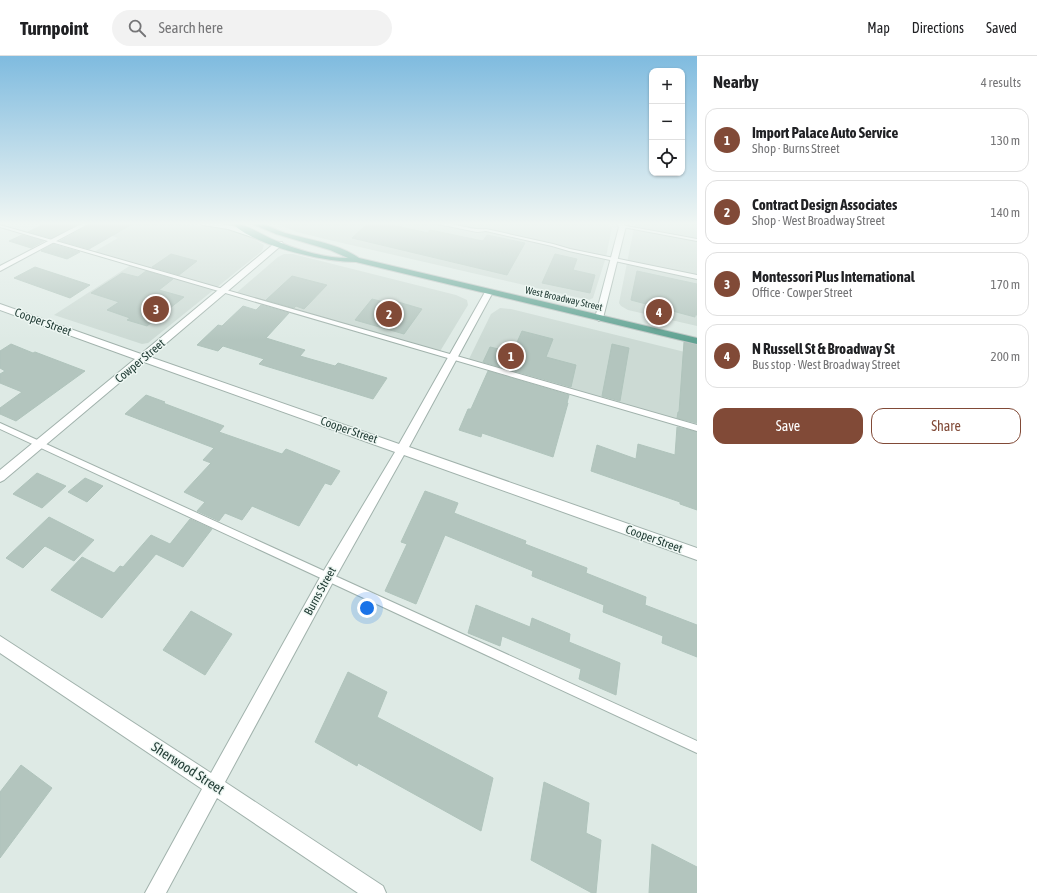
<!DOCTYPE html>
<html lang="en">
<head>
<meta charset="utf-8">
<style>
  :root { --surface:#fff; --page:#f2f2f2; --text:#202124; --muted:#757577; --line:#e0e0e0; --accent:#814a37 }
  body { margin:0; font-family:"Asap Condensed",sans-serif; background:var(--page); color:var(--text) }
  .controls { position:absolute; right:12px; top:12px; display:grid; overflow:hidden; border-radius:8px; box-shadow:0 1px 3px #0004 }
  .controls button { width:36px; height:36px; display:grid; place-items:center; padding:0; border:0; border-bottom:1px solid var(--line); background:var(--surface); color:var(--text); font:20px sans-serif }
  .you { position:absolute; left:367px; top:552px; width:14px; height:14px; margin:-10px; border:3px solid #fff; border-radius:50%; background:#1a73e8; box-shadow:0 0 0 6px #1a73e833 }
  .badge { display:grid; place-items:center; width:26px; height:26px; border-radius:50%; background:var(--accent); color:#fff; font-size:13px; font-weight:700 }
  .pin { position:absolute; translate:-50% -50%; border:2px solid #fff; box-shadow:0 1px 4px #0006 }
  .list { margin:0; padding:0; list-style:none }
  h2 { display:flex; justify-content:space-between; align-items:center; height:52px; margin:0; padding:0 16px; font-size:17px }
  h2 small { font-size:13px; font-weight:400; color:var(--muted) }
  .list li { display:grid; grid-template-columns:26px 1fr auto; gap:12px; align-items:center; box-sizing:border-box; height:64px; margin:0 8px 8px; padding:0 8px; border:1px solid var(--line); border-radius:12px }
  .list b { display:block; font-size:15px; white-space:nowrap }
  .list p { margin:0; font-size:13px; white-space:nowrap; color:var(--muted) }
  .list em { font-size:13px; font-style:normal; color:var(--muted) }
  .actions { display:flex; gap:8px; padding:12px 16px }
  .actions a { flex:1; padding:9px 0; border:1px solid var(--accent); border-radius:12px; text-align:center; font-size:14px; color:var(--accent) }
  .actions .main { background:var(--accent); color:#fff }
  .icon { flex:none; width:22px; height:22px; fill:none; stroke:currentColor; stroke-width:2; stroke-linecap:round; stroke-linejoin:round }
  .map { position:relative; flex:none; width:697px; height:837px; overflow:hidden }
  header { display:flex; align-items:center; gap:24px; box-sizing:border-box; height:56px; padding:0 20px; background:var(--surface); border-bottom:1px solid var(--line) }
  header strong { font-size:19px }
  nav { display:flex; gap:22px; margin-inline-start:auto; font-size:14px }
  .search { width:280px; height:36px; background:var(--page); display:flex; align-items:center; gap:10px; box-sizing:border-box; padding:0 14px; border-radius:22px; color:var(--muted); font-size:15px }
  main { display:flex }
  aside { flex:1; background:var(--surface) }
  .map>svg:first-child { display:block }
</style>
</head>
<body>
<header>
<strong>Turnpoint</strong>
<div class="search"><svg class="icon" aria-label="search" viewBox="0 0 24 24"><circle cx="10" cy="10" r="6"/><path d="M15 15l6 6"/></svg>Search here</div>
<nav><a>Map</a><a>Directions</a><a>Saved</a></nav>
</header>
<main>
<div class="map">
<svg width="697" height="837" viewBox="0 0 697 837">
  <rect width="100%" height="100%" fill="#deeae5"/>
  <path fill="#ccdad4" d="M97 167H175L188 169 218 171 237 176 252 182 264 189 262 195 148 287 142 288 54 259 131 209 92 197 118 182 87 172Z
    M275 167H604L612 171 606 201 593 242 589 244 325 183 297 176Z
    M635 167H697V270L628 254 621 250 619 247Z
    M284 198H293L456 239 467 244 468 249 439 297 235 238 278 201Z
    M500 252 511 253 697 299V372L468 305 491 258Z"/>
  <path fill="#b3c5be" stroke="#b0c4bc" d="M46 167H81L51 182 28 176Z
    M91 167H134L89 193 60 185 91 168Z
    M368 167H383L428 177 430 174 483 185 487 179 525 187 507 219 352 182Z
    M22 179 44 185 31 192 9 185Z
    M53 188 80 196 67 203 41 195Z
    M171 198 197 205 179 219 152 211Z
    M555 198 577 203 573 214 595 219 590 237 542 227Z
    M35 211 90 229 70 242 14 222Z
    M146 215 173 223 159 234 184 241 147 270 127 264 130 262 107 254 119 246 91 237 122 217 138 221Z
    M637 215 697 228V259H695V261L631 244Z
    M292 220 327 229 304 253 296 250 294 252 266 244Z
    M372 243 392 248 395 245 422 253 404 278 355 264Z
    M261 249 289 257 266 282 305 294 300 300 335 310 338 307 387 322 373 343 259 308 264 303 223 290 218 295 197 289 218 269 222 270 243 250 256 254Z
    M522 275 553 283 546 301 576 309 571 331 483 306 490 291 503 294 506 288 515 291Z
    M684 286 697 289V367L677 362 678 356H679Z
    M11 288 33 297 35 296 85 315 16 365 0 358V352L22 336 0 327V318L5 315 0 312V295Z
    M612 288 629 292 620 345 602 340Z
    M488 315 569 339 567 347H568L553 401 482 377 481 381 459 374 468 353H471Z
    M146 339 165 346 163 347 224 370 219 376 282 398 286 393 340 415 331 429 325 427 299 470 252 450 242 464 225 457 219 465 197 455 205 446 184 436 211 407 203 404 214 392 125 358Z
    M677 371 697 376V454L680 448V446L591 415 597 389 636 403 638 388 675 399Z
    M37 417 66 430 42 452 13 438Z
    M85 422 103 430 87 446 68 436Z
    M425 435 458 447 454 457 526 485 525 488 587 512 586 517 646 541 645 549 697 569V601L662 587 663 580 603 556 604 549 532 520 533 515 445 479 416 548 385 535 407 488 401 486Z
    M49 461 94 484 74 505 45 490 23 512 6 502Z
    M190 463 212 473 183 511 156 498 102 562 51 534 82 501 114 517 120 510 123 511 151 479 170 488Z
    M476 549 530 571 532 562 570 578 569 586 620 607 616 639 579 623 581 613 502 580 500 590 468 577Z
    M191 555 232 578 205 619 163 594Z
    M348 616 387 636 377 661 493 722 481 775 358 707 357 710 315 686Z
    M21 709 52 732 0 802V736Z
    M544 726 589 747 586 777 601 784 596 837H592L531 804Z
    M652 788 697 811V837H649Z"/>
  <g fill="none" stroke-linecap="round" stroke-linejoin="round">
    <defs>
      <path id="lane" d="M433 167C450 164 468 175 486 173L553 188 570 193 697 219V223L569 195 552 190 486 175 477 176Z
        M0 169 697 369V375L0 171Z
        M621 169 697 183V185L623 171H621Z
        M0 367 697 685V697L0 373Z"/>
      <path id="street" d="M83 167H90L0 215V210Z
        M616 167H623L626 170 603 262 599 265 595 262 619 171Z
        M276 186H282L283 188 150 301 399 388 485 236 489 234H492L493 236 409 391 697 492V504L404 399 333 526 225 726 383 830 386 837H358L217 742 166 837H145L202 733 0 597V580L211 717 323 516 395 396 144 306 4 424 0 426V414L135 303 0 254V248L141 298Z"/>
      <path id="secondary" d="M200 167C214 165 250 172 262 181L258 183 228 173 203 169Z"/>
      <path id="primary" d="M232 167C241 165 267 182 279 186 301 195 325 202 348 202L330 194 276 178 250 167C262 165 273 173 285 177 309 184 338 187 359 202L697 282V288L356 206C324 206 254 190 232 167Z"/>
    </defs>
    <use href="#lane" stroke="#a1b2ac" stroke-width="2"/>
    <use href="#street" stroke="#a1b2ac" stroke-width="2"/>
    <use href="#secondary" stroke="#9db6ad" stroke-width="2"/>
    <use href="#primary" stroke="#bcc4c2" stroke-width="2"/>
    <use href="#lane" fill="#fff" fill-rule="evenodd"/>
    <use href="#street" fill="#fff" fill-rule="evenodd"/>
    <use href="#secondary" fill="#fff" fill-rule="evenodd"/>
    <use href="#primary" fill="#60a292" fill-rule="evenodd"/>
  </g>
  <linearGradient id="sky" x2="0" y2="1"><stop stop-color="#7fbbdf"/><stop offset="0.59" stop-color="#f0f6f3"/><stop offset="1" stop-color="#f0f6f3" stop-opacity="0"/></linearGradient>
  <rect width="697" height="284" fill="url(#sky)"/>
  <g text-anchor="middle" stroke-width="3" stroke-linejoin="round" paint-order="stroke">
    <g font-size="10" fill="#1f3a33" stroke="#eef7f3">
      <text transform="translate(564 242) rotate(13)" y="4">West Broadway Street</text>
    </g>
    <g font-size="12" fill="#1f3a33" stroke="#eef7f3">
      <text transform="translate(43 266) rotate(20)" y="4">Cooper Street</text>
      <text transform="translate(140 305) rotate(-40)" y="4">Cowper Street</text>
      <text transform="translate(349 374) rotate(19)" y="4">Cooper Street</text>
      <text transform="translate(654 483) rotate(20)" y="4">Cooper Street</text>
      <text transform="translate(320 535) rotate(-61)" y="4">Burns Street</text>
    </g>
    <g font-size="14" fill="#1f3a33" stroke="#eef7f3">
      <text transform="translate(188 712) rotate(33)" y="5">Sherwood Street</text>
    </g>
  </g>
</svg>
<div class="controls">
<button>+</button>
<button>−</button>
<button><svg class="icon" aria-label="locate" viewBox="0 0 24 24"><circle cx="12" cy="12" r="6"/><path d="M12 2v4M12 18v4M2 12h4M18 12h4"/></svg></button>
</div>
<div class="you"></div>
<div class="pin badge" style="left:511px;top:300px">1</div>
<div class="pin badge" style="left:389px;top:258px">2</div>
<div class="pin badge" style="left:156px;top:253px">3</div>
<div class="pin badge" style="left:659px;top:256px">4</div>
</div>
<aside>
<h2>Nearby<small>4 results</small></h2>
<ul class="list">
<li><span class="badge">1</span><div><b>Import Palace Auto Service</b><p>Shop · Burns Street</p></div><em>130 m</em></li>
<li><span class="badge">2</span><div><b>Contract Design Associates</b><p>Shop · West Broadway Street</p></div><em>140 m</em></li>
<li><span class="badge">3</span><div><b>Montessori Plus International</b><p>Office · Cowper Street</p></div><em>170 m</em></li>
<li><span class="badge">4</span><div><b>N Russell St &amp; Broadway St</b><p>Bus stop · West Broadway Street</p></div><em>200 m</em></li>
</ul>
<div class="actions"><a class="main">Save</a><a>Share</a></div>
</aside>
</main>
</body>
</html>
